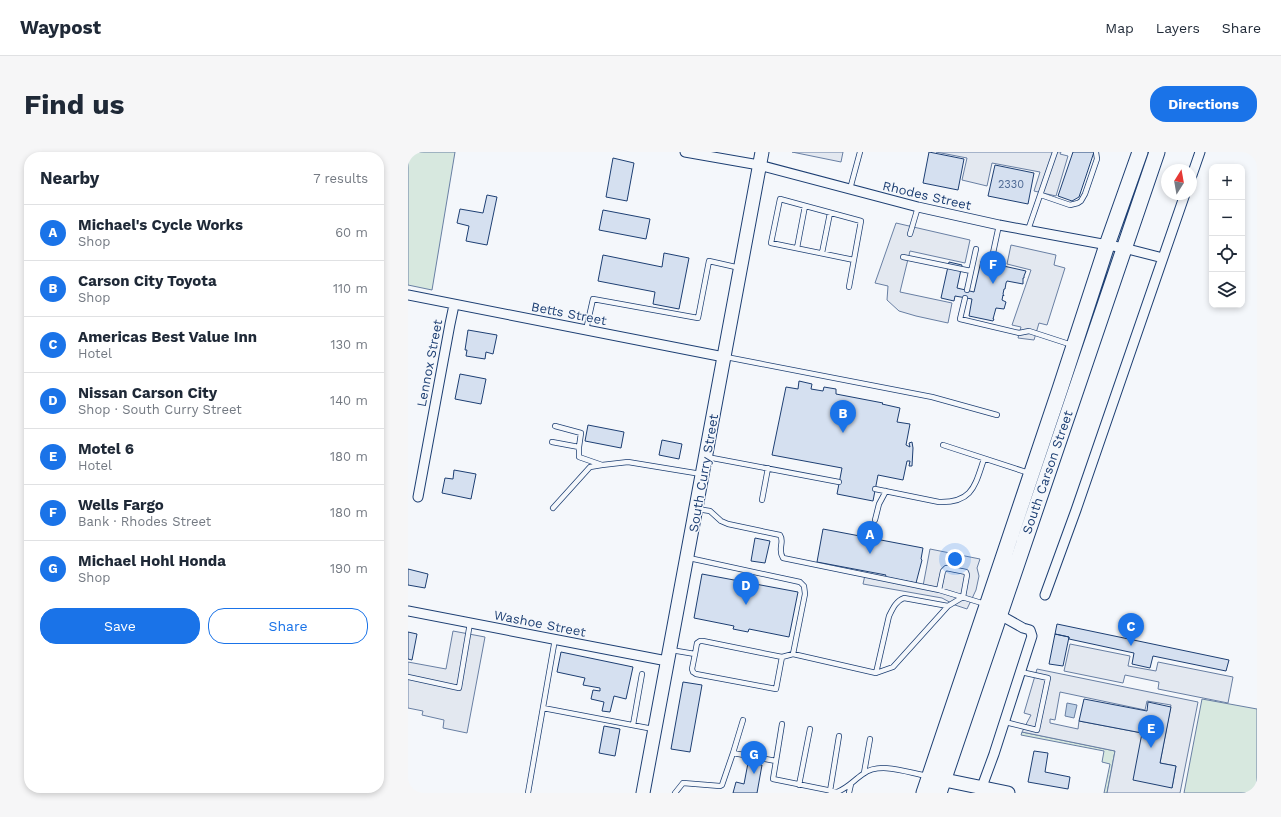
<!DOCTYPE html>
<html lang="en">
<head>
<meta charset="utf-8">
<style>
  :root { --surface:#fff; --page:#f6f6f7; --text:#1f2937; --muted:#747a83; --line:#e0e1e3; --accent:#1a73e8 }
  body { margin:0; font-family:"Work Sans",sans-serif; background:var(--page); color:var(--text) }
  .controls { position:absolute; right:12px; top:12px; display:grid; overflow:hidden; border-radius:8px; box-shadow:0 2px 6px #0003 }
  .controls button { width:36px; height:36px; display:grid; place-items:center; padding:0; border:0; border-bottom:1px solid var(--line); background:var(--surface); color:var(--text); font:20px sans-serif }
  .compass { position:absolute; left:753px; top:12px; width:36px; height:36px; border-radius:50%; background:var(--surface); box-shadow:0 2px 6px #0003; rotate:11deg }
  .you { position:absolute; left:547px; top:407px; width:14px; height:14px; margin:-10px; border:3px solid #fff; border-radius:50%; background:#1a73e8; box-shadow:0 0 0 6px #1a73e833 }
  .badge { display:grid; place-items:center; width:26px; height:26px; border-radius:50%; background:var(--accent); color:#fff; font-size:13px; font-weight:700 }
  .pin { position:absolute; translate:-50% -33px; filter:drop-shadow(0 1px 2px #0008) }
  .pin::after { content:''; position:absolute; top:21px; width:14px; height:12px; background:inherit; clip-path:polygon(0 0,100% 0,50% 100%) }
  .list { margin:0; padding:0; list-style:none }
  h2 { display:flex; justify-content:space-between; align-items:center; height:52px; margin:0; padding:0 16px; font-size:17px }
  h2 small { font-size:13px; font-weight:400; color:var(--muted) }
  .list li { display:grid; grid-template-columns:26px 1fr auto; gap:12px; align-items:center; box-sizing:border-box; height:56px; padding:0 16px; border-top:1px solid var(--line) }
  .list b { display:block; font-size:15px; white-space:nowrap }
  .list p { margin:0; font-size:13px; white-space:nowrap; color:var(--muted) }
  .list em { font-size:13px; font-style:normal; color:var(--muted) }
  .actions { display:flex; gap:8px; padding:12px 16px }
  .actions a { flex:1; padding:9px 0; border:1px solid var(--accent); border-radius:16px; text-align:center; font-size:14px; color:var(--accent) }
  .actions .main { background:var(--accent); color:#fff }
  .icon { flex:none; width:22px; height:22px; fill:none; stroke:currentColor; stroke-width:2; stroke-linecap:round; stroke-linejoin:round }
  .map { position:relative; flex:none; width:849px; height:641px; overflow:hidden; border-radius:16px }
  header { display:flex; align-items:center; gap:24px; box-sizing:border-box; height:56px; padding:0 20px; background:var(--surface); border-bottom:1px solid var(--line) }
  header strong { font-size:19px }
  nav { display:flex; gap:22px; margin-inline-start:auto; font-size:14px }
  .intro { display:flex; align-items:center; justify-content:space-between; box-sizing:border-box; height:96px; padding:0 24px }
  h1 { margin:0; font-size:28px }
  .button { padding:10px 18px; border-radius:16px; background:var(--accent); color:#fff; font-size:14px; font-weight:700 }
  main { display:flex; gap:24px; padding:0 24px }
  aside { flex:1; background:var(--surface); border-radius:16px; box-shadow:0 2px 6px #0003 }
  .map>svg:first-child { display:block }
</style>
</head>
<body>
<header>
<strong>Waypost</strong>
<nav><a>Map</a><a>Layers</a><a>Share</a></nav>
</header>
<div class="intro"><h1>Find us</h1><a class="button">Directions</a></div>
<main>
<aside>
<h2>Nearby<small>7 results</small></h2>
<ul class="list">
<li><span class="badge">A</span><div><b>Michael's Cycle Works</b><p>Shop</p></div><em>60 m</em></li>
<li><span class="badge">B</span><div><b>Carson City Toyota</b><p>Shop</p></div><em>110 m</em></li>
<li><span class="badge">C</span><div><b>Americas Best Value Inn</b><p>Hotel</p></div><em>130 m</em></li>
<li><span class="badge">D</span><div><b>Nissan Carson City</b><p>Shop · South Curry Street</p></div><em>140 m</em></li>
<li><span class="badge">E</span><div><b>Motel 6</b><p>Hotel</p></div><em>180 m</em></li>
<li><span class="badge">F</span><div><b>Wells Fargo</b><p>Bank · Rhodes Street</p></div><em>180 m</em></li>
<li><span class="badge">G</span><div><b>Michael Hohl Honda</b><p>Shop</p></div><em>190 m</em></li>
</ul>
<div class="actions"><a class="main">Save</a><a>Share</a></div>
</aside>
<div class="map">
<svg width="849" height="641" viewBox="0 0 849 641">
  <rect width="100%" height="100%" fill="#f4f7fb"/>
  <path fill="#d7e8df" stroke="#687fa3" d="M0 0H47L24 138 0 133Z
    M794 547 849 557V641H776Z
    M614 580 707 599 699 641H696L702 612 694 610 696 599 613 583Z"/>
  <path fill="#e3e8f0" stroke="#687fa3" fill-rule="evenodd" d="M384 0H435L433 10Z
    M528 0H653L652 2 660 4 648 44 626 39 632 20 584 11 579 34 554 28 559 6Z
    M488 71 562 88 557 111 502 99 492 140 544 151 540 171 508 164 491 159 479 148 480 134 467 131Z
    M603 93 648 103 646 113 657 116 639 173 631 171 626 188 610 186 613 175 604 173 623 118 599 112Z
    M522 397 572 407 569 416 571 424 568 438 559 457 547 453 534 446 455 432 457 423 515 434Z
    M45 479 77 485 59 581 35 576 36 568 14 563 15 559 0 556V510L38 517Z
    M662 492 722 504 720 514 748 519 750 510 825 525 820 551 750 537 751 530 717 523 715 531 656 519Z
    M629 517 790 550 772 641H699L707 599 614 580 623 563 616 561ZM652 540 737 558 739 549 763 553 752 611 768 614 764 636 734 581 671 569 670 577 642 571V567L647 568Z"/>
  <path fill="#bed0e5" stroke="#687fa3" d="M659 551 669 553 666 566 657 564Z"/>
  <path fill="#d5e0f0" stroke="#1d3f73" d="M521 0 556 7 550 38 515 31Z
    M665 0H686L671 45 664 49 650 44Z
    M205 6 226 11 219 49 198 45Z
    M587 13 626 21 620 52 580 44Z
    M79 43 89 45 79 93 58 89 61 74 49 71 52 57 75 61Z
    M195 58 242 67 238 87 191 78Z
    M256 101 281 106 271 157 245 152 247 140 190 129 195 103 254 115Z
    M573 109 618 119 616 124V126H615V132L599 129 598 131 597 137H596L595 142 596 144 595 143 594 148 598 150 596 157 588 156 585 167H586L585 169 561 164 564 147 547 144 546 149 533 146 541 110 554 113 549 136 566 140Z
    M60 178 89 183 85 202 78 200 77 207 58 204 59 198H57Z
    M52 222 78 227 73 252 47 247Z
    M391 229 404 232 403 237 415 239 416 235 428 237V242L475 251 474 252 492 256 489 270 502 272 498 293 502 295 501 291 504 290 505 296 504 314H501L502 309H499L495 328 470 323 465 349 429 342 434 316 364 303 378 235 390 237Z
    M180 273 216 280 213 296 177 289Z
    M254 288 274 292 271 307 251 303Z
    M46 318 68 322 63 347 34 341 37 326 45 327Z
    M415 377 515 396 513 407 514 408 508 431 477 425 478 423 409 410Z
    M347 386 362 389 357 411 343 409Z
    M0 417 20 422 17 436 0 433Z
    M294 422 390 440 381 485 341 477 340 480 325 477 326 474 286 466Z
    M649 472 821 508 818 519 745 504 742 516 724 512 726 501 661 487V485L647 482Z
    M0 480 9 482 4 508 0 507Z
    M647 482 661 485 655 514 641 512Z
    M153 500 225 515 218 547 206 544 202 560 194 559 196 550 183 547 185 538 192 539V536L175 533 177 526 149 520Z
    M275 530 294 533 282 600 263 597Z
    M676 547 739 559 740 550 763 555 752 611 768 614 764 636 725 628 734 581 671 569Z
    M196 574 212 577 207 604 191 601Z
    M626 599 640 601 637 620 662 625 660 637 620 630Z
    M340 611 354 613 349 641H325L328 630 336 632Z"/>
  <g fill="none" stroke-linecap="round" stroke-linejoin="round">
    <defs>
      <path id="lane" d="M442 37 452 0
        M633 43 662 53 670 51 673 49 677 42 689 7 688 0
        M620 78 647 0
        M502 82 510 55
        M389 96 397 54
        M414 101 422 61
        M585 101 591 73
        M495 105 563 119
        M441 135 453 69 372 47 363 91 446 108
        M559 138 568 97
        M557 146 552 167 611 181 621 179 664 193
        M178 178 185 147 290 166 301 109 332 116
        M318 205 524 245 589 263
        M147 274 173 281 171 295
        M144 290 171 295V305L194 313
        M535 293 621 321
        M299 305 431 330
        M467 337 531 350C565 351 567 333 576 307
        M354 348 360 316
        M145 356 182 315 194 313 220 310 293 322
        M289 357 302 359 313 369 320 372 372 383C377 390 369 397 375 406L531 438
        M467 368 471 352 478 339
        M281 406 392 430 396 434 397 442 385 502
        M540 454 555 445 559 423 558 420 538 416 535 419 531 438 577 452
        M263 498 287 502 284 517 285 520 288 522 368 537 374 505 295 489H292L289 491 287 502
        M374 505 385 502 468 521 485 515 540 454 496 446C488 449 485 456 481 464L468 521
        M0 525 51 536 62 471
        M135 556 245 577
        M597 570 629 578 640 526 613 520
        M225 573 234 522
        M325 601 335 568
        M368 609 374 572
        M456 621 462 587
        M391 633 402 577
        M422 639 431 584
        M120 641 147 487
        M267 641 275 631 312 634 314 633 325 601 368 609 365 627 429 640C440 636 446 628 455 622 472 609 501 621 519 624
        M441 641 443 632"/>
      <path id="street" d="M277 0 351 13 510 55 591 73 716 96 755 106
        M783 26 792 0
        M0 143 316 205
        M10 345 42 172 46 153
        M637 443 668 358 777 42
        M0 459 259 509
        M572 640 586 602 624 484 622 478 615 476 592 463"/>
      <path id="secondary" d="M527 626 600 641
        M235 641 354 0"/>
      <path id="primary" d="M516 641 652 237 699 93 732 0
        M531 641 749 0"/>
    </defs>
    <use href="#lane" stroke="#1d3f73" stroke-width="6"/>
    <use href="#street" stroke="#1d3f73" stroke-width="11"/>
    <use href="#secondary" stroke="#1d3f73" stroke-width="15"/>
    <use href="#primary" stroke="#1d3f73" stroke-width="17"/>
    <use href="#lane" stroke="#f4f7fb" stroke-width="4.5"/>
    <use href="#street" stroke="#f4f7fb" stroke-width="9"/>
    <use href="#secondary" stroke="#f4f7fb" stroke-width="13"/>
    <use href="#primary" stroke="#f4f7fb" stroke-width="15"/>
  </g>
  <g text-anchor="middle" stroke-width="3" stroke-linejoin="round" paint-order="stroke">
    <g font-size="11" fill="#4b6792">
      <text x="603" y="36">2330</text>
    </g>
    <g font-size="13" fill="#1d3f73" stroke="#f4f7fb">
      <text transform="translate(519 43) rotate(13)" y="5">Rhodes Street</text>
      <text transform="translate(161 161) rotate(11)" y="5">Betts Street</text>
      <text transform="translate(21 211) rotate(-79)" y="5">Lennox Street</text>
      <text transform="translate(639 320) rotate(-71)" y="5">South Carson Street</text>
      <text transform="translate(295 321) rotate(-80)" y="5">South Curry Street</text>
      <text transform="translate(132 471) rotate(11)" y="5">Washoe Street</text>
    </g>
  </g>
</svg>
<div class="controls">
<button>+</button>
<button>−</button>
<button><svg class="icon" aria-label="locate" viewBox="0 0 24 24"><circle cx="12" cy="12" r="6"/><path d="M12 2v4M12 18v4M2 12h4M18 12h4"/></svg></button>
<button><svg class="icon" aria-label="layers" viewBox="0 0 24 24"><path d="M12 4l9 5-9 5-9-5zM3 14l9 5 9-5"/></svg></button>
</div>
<svg class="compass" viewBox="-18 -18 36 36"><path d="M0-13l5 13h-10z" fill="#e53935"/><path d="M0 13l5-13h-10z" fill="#747a83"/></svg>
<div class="you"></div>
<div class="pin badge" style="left:462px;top:402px">A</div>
<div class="pin badge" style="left:435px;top:281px">B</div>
<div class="pin badge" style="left:723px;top:494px">C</div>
<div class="pin badge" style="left:338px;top:453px">D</div>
<div class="pin badge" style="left:743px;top:596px">E</div>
<div class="pin badge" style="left:585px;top:132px">F</div>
<div class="pin badge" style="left:346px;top:622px">G</div>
</div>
</main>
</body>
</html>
